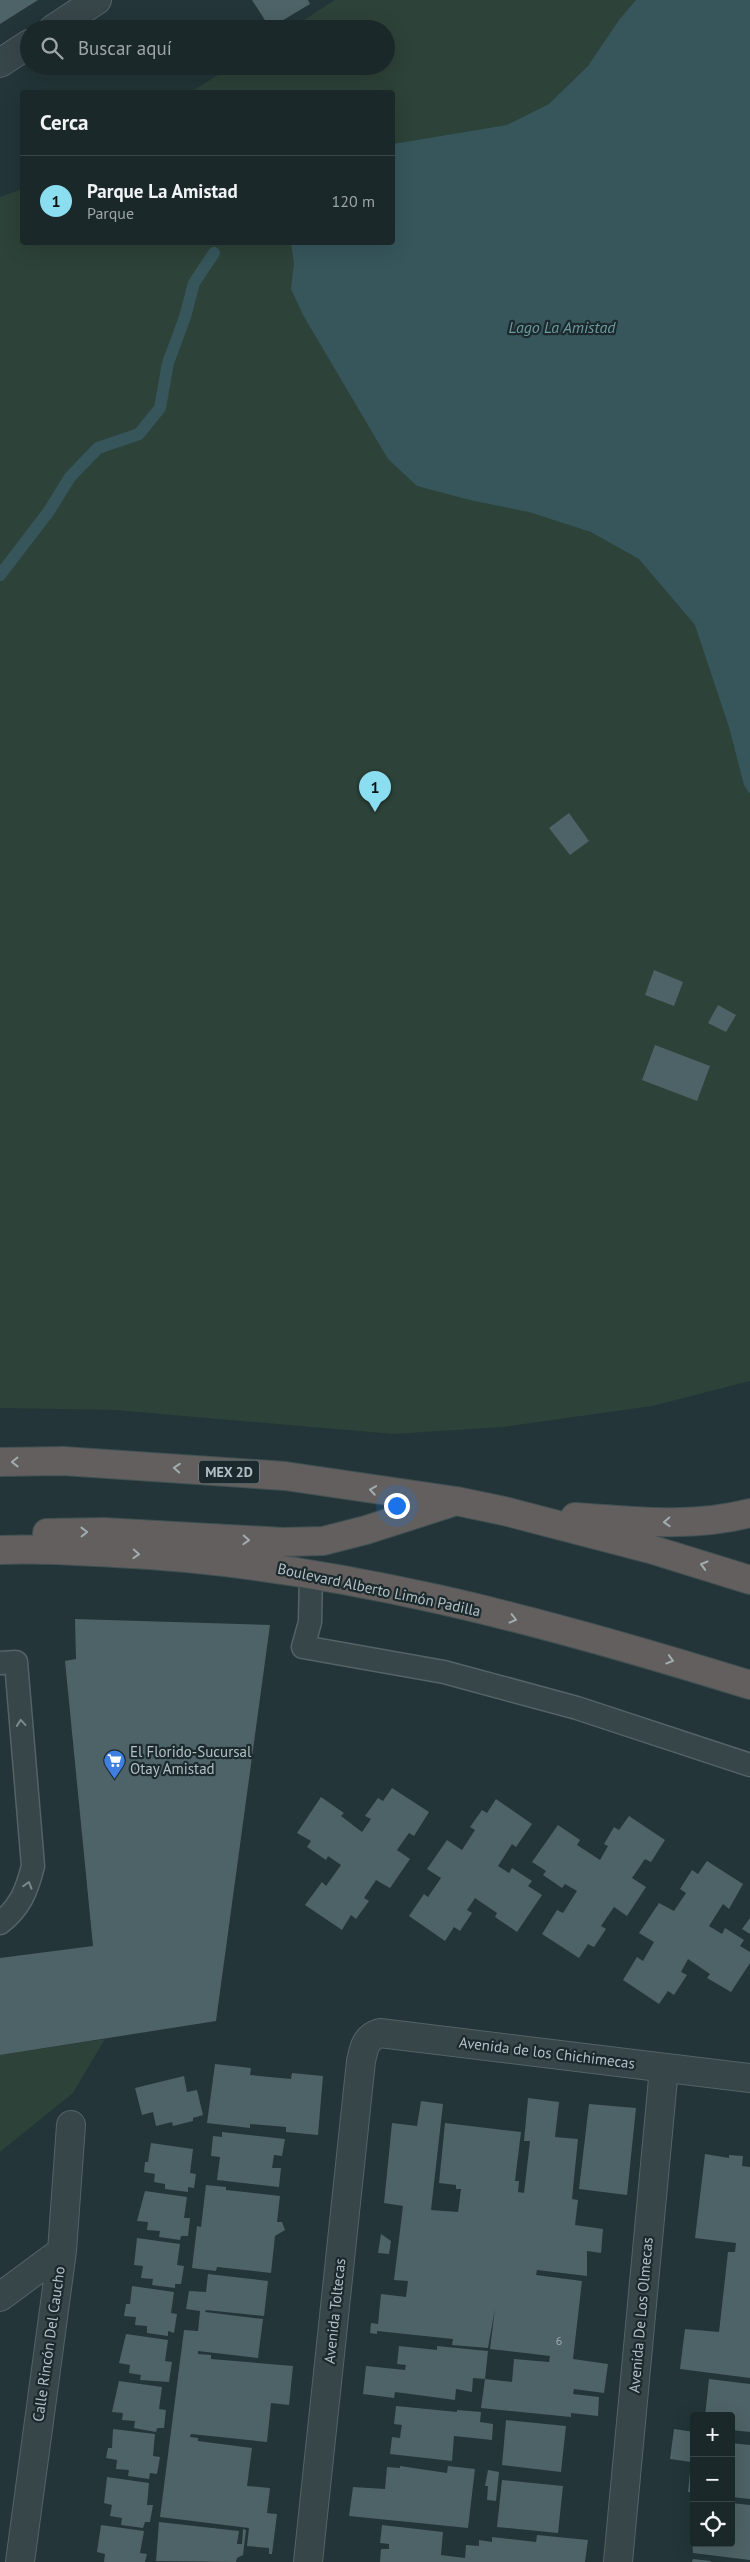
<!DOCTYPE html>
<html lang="es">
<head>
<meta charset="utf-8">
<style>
  :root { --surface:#1a282a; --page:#233032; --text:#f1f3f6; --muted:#9fa6a8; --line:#384447; --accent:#8bddf0 }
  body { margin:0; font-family:"PT Sans",sans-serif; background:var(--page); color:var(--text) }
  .controls { position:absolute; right:15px; bottom:15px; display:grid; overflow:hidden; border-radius:5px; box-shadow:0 5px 20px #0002 }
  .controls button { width:45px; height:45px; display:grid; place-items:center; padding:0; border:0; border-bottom:1px solid var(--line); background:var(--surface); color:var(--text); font:25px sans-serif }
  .you { position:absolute; left:396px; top:1505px; width:18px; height:18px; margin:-12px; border:4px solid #fff; border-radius:50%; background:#1a73e8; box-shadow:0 0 0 8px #1a73e833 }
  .badge { display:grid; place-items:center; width:32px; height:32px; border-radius:50%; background:var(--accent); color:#111; font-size:16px; font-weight:700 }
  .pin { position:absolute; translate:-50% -41px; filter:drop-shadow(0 1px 2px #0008) }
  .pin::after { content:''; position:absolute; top:26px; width:18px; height:15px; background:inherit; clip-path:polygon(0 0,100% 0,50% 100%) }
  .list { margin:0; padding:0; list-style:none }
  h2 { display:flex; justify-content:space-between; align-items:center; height:65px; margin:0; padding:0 20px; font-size:21px }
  h2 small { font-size:16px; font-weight:400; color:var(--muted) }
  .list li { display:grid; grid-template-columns:32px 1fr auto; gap:15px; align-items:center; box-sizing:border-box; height:90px; padding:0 20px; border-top:1px solid var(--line) }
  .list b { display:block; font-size:19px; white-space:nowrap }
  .list p { margin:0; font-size:16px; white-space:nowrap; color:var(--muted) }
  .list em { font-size:16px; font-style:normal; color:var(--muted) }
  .icon { flex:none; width:28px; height:28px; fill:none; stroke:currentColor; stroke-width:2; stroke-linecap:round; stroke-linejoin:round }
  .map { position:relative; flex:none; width:750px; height:2562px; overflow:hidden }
  .search { position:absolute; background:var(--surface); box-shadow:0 5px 20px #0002; left:20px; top:20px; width:375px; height:55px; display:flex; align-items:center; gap:12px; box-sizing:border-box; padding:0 18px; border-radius:28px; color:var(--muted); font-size:19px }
  .panel { position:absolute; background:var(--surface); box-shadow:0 5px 20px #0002; left:20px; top:90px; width:375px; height:155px; border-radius:5px }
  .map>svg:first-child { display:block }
</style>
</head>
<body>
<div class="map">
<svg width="750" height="2562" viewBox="0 0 750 2562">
  <rect width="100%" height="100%" fill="#233538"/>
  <path fill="#2d4238" d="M335 0H750V1381L652 1406 502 1427 393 1434 115 1410 0 1408V197L22 189V242H392V92H191L232 66H386V29H290Z
    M105 2039 73 2093 0 2152V2055Z"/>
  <path fill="#36565c" d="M636 0H750V794L744 785 729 727 695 625 639 559 591 532 529 512 470 500 417 486 388 459 303 315 291 289 294 263 291 243 392 242 393 144 507 125 549 104 588 66 619 20Z"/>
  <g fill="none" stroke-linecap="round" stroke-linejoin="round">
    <path stroke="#36565c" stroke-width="12" d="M0 575 49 511 70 477 98 448 139 434 160 408 168 363 185 317 194 283 214 253"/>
  </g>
  <path fill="#4e6367" d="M0 0H38L0 24Z
    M252 0H308L310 4 270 28Z
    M569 813 589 841 570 855 549 828Z
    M654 970 683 982 674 1006 645 995Z
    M718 1005 736 1015 726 1032 708 1023Z
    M655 1045 710 1066 697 1101 642 1080Z
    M75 1619 270 1625 216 2021 0 2055V1958L93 1946 65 1661 76 1659Z
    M392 1788 429 1812 414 1836 409 1833 397 1850 410 1859 390 1888 376 1880 364 1898 369 1901 356 1919 351 1915 342 1930 305 1905 322 1882 326 1886 341 1865 328 1856 326 1860 307 1847 311 1841 297 1833 321 1797 344 1813 341 1816 362 1832 371 1819 365 1816 378 1798 383 1801Z
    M496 1799 532 1824 516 1847 512 1844 498 1866 509 1873 512 1868 532 1881 528 1886 542 1895 517 1932 495 1917 497 1913 475 1898 467 1910 472 1913 460 1931 454 1927 445 1941 409 1916 424 1894 428 1897 441 1878 427 1869 447 1840 462 1850 475 1830 470 1827 482 1810 487 1813Z
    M629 1816 665 1840 651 1862 645 1859 632 1878 646 1887 627 1916 614 1907 601 1926 606 1929 594 1947 588 1944 579 1958 542 1934 557 1910 563 1913 577 1891 565 1884 562 1888 543 1875 546 1871 532 1862 558 1825 580 1840 577 1845 600 1860 608 1846 604 1844 614 1827 619 1830Z
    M707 1861 743 1884 729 1909 723 1904 709 1926 722 1934 725 1928 744 1940 740 1946 750 1952V1963L731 1992 707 1978 710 1974 688 1959 681 1972 687 1975 674 1995 668 1991 659 2004 623 1980 637 1957 643 1961 654 1942 639 1933 659 1903 674 1911 686 1893 680 1889 692 1870 698 1874Z
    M750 1918V1934L742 1929Z
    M215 2064 251 2068 250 2075 291 2079 292 2073 323 2076 318 2135 286 2132V2127L250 2124V2128L207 2123Z
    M184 2076 187 2092 197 2090 203 2115 193 2118V2121L173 2126 172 2122 156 2126 153 2112 142 2115 135 2088Z
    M528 2098 559 2102 555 2137 578 2139 572 2199 578 2200 575 2225 603 2229 601 2253 587 2251V2276L537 2270 536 2275 582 2281 573 2359 608 2364 604 2393 574 2389 573 2394 599 2397 598 2416 571 2413V2417L481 2408 485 2379 512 2382 514 2359 549 2362 550 2356 490 2349 495 2308 488 2348 452 2345 453 2339 377 2331V2334L370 2333 371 2323 378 2324 381 2294 406 2297 408 2281 394 2280 403 2206 384 2203 392 2123 417 2126 421 2101 443 2104 431 2210 458 2212 461 2189H456V2185L439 2183 445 2123 521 2132 515 2181H519L518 2192 524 2193 530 2141H524Z
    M589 2104 636 2108 627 2195 579 2189Z
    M222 2132 285 2139 282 2156 274 2155 272 2168H281L279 2187 217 2180 220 2157 211 2156 213 2136 222 2137Z
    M151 2143 193 2149 190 2173 196 2174 194 2188 188 2187V2192L165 2189V2184L154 2182 155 2174 144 2172 145 2162H148Z
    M705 2154 729 2158V2155L743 2156 742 2166 750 2167V2378L680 2369 685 2329 719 2332 728 2252H735L736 2243 695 2238Z
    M206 2185 226 2187V2190L280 2196 277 2222H282L285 2230 275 2236 271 2273 217 2267 216 2271 192 2268 197 2226 201 2227Z
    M145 2191 187 2197 184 2218H190L188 2236H181L180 2240 159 2237 160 2231 147 2230 148 2222 137 2221Z
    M381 2234 391 2241 389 2254 378 2253Z
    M137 2238 180 2244 177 2265 184 2266 181 2284H175V2288L152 2285 153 2279 141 2278 143 2266 134 2265Z
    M208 2274 268 2281 264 2316 206 2310 205 2312 263 2319 258 2358 198 2351V2354L211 2355V2359L293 2366 289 2405 271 2403 267 2442 191 2434 190 2437 198 2438V2441L252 2448 247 2486 270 2488 267 2513 277 2514 272 2554H269V2548L247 2546 249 2528 160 2517 184 2330 198 2331 200 2311 186 2309 189 2291 206 2292Z
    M132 2286 174 2292 171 2313 177 2314 174 2333 168 2331V2336L147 2333V2326L135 2325 136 2317 124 2316 126 2304H130Z
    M126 2334 168 2340 165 2361 172 2362 169 2382 140 2380 141 2375 129 2373 130 2365 119 2363Z
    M399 2346 437 2350V2346L488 2351 485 2379 473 2378 472 2392 456 2389 455 2400 395 2392 394 2398 363 2394 366 2366 405 2370 406 2365 397 2364Z
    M709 2379 750 2384V2432L731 2430V2416H705Z
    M119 2381 162 2387 159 2409 166 2410 164 2428H157L156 2432 134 2428 135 2421 122 2420 123 2413 112 2412Z
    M396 2406 457 2412V2410L481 2412 480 2422 493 2424 492 2440 454 2436 452 2461 390 2454 392 2437 400 2438 401 2430 402 2425 394 2424Z
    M506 2420 566 2426 561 2472 502 2465Z
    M113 2429 155 2434 153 2456 160 2457 157 2474 150 2473 149 2479 128 2476 129 2470 116 2469 117 2460 106 2458 108 2448H112Z
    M674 2429 694 2432V2493L688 2492 691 2462 670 2459Z
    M731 2443 750 2445V2499L732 2497Z
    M400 2466 447 2473 448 2466 475 2469 468 2528 349 2516 353 2487 385 2489 387 2467 400 2468Z
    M488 2470 499 2472 496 2501 487 2500 488 2486H485Z
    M107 2477 149 2483 147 2505H153L150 2522H145L143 2528 121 2525 122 2518 110 2516 112 2505 104 2503Z
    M502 2480 563 2486 558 2533 497 2527Z
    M731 2503 750 2505V2560L693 2553 692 2535 694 2543H731Z
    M159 2522 239 2531 237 2544H242L243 2529 246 2530 243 2555 237 2558 236 2562 156 2561Z
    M101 2525 144 2531 140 2553 147 2554 145 2562H104L105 2554 97 2552Z
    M382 2525 443 2532 441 2555 465 2558 466 2545 479 2546V2540L492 2542V2537L536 2542 537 2535 588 2540 585 2562H380L381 2549H389V2544L380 2543Z
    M693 2559 711 2561 710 2562H692Z"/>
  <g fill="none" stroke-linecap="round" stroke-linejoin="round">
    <defs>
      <path id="service" d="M311 1573 310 1622 303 1647 444 1672 577 1708 750 1765
        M0 1663 16 1662 33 1866C27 1890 20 1908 0 1923"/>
      <path id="minor" d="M53 29 97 0
        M0 63 29 44
        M0 2297 62 2251
        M20 2562 62 2251 71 2125
        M308 2562 361 2061C364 2047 366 2037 380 2033L750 2078
        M618 2562 664 2068"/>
      <path id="trunk" d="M0 1462 63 1461 285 1476 456 1501 504 1511 650 1549 750 1580
        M575 1517C633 1521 693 1528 750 1513
        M47 1533 103 1532 283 1542 323 1541 366 1530 450 1503
        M0 1550C38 1548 77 1551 115 1553 331 1563 544 1621 750 1685"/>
    </defs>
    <use href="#service" stroke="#546366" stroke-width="25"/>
    <use href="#minor" stroke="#546366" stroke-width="30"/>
    <use href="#trunk" stroke="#415053" stroke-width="30"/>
    <use href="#service" stroke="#374649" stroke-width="22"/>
    <use href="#minor" stroke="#374649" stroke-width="28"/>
    <use href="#trunk" stroke="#625f5e" stroke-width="28"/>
  </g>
  <defs><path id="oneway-chevron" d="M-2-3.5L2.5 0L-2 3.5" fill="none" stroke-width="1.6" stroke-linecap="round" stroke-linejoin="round" transform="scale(1.25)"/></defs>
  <g stroke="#a1adb0">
    <use href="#oneway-chevron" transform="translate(15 1462) rotate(179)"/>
    <use href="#oneway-chevron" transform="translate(177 1468) rotate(-176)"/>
    <use href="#oneway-chevron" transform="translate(373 1490) rotate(-171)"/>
    <use href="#oneway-chevron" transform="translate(667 1522) rotate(177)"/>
    <use href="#oneway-chevron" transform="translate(84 1532) rotate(-1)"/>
    <use href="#oneway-chevron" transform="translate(246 1540) rotate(3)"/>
    <use href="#oneway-chevron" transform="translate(136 1554) rotate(3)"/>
    <use href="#oneway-chevron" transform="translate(704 1565) rotate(-164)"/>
    <use href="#oneway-chevron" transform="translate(513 1619) rotate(14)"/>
    <use href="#oneway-chevron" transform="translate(670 1660) rotate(17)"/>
  </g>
  <g stroke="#7a8a8d">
    <use href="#oneway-chevron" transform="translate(21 1723) rotate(-95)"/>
    <use href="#oneway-chevron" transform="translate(28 1885) rotate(-74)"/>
  </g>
  <defs>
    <symbol id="supermarket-pin" viewBox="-11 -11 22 30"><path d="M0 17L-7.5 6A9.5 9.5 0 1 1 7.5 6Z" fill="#3f7fe0" stroke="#1c2a2d"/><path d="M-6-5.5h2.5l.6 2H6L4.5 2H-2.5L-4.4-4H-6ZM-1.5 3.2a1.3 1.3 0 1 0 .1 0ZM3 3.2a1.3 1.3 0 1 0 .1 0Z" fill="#fff"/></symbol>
  </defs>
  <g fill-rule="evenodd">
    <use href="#supermarket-pin" x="102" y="1748" width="25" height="34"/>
  </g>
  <g text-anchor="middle" stroke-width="4.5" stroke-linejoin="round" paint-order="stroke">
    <g font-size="12" fill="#98aaae">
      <text x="559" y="2345">6</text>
    </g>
    <rect fill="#1c2a2d" stroke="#849497" stroke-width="1" x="199" y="1460.5" width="60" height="23" rx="4"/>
    <g font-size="14" font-weight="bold" fill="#b1c1c5">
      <text x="229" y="1477">MEX 2D</text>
    </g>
    <g font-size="15" fill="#b1c1c5" stroke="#1c2a2d">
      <text transform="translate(379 1590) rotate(12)" y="5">Boulevard Alberto Limón Padilla</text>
      <text transform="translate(547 2053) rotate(7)" y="5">Avenida de los Chichimecas</text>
      <text transform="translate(335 2311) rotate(-84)" y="5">Avenida Toltecas</text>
      <text transform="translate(641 2315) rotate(-85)" y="5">Avenida De Los Olmecas</text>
      <text transform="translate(49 2344) rotate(-82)" y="5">Calle Rincón Del Caucho</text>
    </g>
    <g font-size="15" fill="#b1c1c5" stroke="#1c2a2d" text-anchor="start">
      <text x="130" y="1757">El Florido-Sucursal<tspan x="130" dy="17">Otay Amistad</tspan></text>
    </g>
    <g font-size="16" font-style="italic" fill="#6d9aa1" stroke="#1c2a2d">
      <text x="562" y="333">Lago La Amistad</text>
    </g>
  </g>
</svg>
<div class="controls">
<button>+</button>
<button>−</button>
<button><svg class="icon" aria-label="locate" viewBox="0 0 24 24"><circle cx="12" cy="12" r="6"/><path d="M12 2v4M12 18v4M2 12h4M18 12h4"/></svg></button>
</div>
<div class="you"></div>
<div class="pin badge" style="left:375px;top:812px">1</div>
<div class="search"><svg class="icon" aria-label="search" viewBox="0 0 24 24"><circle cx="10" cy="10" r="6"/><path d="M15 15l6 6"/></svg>Buscar aquí</div>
<section class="panel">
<h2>Cerca<small></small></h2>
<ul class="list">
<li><span class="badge">1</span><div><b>Parque La Amistad</b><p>Parque</p></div><em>120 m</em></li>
</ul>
</section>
</div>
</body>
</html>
